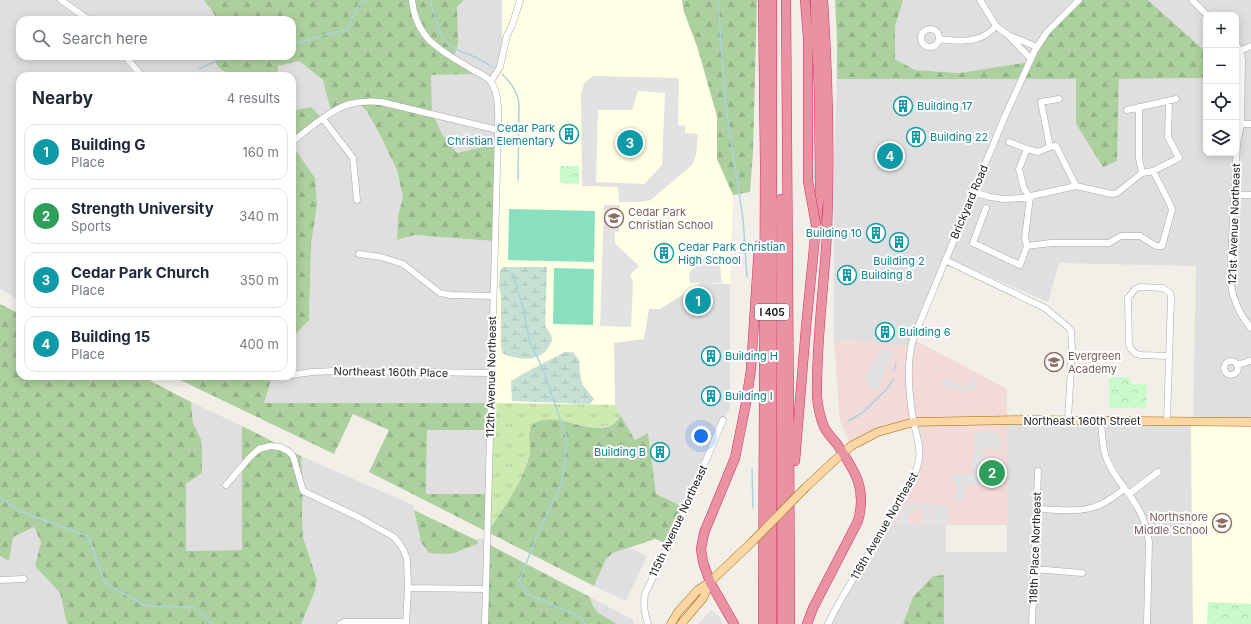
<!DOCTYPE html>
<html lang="en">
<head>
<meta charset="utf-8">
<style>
  :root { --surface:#fff; --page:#f2f2f3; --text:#1f2937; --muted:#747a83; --line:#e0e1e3; --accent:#b45309 }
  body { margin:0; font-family:Inter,sans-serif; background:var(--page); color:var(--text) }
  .controls { position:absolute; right:12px; top:12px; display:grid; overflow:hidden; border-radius:8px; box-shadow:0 2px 10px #0003 }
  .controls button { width:36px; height:36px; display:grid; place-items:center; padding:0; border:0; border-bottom:1px solid var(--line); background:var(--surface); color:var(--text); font:20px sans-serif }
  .you { position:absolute; left:701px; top:436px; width:14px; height:14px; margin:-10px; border:3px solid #fff; border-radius:50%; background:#1a73e8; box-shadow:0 0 0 6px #1a73e833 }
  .badge { display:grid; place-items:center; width:26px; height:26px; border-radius:50%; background:var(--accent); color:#fff; font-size:13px; font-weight:700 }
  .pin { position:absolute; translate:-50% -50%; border:2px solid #fff; box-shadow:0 1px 4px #0006 }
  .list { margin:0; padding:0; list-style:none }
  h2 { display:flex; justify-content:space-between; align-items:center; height:52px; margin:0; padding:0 16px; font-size:17px }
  h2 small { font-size:13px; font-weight:400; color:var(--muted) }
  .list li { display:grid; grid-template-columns:26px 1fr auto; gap:12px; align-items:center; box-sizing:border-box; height:56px; margin:0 8px 8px; padding:0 8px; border:1px solid var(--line); border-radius:12px }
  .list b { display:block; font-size:15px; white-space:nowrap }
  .list p { margin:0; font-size:13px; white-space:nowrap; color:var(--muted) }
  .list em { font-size:13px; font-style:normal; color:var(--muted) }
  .icon { flex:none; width:22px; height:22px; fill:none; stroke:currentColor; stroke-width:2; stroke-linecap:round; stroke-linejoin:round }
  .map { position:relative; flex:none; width:1251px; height:624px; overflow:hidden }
  .search { position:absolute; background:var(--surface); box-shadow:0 2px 10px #0003; left:16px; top:16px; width:280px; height:44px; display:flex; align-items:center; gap:10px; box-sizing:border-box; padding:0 14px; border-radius:12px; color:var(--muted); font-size:15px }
  .panel { position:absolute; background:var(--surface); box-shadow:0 2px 10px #0003; left:16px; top:72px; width:280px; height:308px; border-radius:12px }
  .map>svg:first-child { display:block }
</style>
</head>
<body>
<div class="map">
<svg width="1251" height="624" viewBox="0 0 1251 624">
  <defs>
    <pattern id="grass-tufts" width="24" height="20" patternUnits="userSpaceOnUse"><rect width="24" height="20" fill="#cdebb0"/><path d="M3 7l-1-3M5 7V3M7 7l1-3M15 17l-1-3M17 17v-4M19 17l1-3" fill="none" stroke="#b0c997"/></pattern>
    <pattern id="forest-firs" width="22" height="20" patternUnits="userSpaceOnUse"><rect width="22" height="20" fill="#add19e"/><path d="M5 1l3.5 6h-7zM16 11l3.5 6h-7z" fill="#95b388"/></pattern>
    <pattern id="wetland-marsh" width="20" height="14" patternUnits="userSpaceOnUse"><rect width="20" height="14" fill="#c6e0d4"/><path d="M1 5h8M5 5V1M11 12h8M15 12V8" fill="none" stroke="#aac0b6"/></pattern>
    <pattern id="park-crowns" width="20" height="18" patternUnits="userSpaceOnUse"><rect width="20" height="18" fill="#c8facc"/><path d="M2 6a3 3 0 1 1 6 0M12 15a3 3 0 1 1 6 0" fill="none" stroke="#acd6af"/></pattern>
  </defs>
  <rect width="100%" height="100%" fill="#f2efe9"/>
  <path fill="#e0dfdf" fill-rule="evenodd" d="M0 0H204L216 17V20H20V56H212L218 67 230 76H20V300L0 289Z
    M464 0H502V58L494 87 497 138 482 147 457 153 442 134 432 112 431 75 479 74 453 59 457 7Z
    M903 0H1078L1030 62 959 73 915 70 895 59V27Z
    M1148 0H1251V421L1193 418 1196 266 1059 263 1048 302 946 258 913 339 908 347 864 341 834 342V158L837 79H1076V124L1117 161 1119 79 1204 78 1205 51ZM1206 15H1236V153H1206Z
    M299 61 323 80 356 100 367 111 380 135 397 170 403 197 398 216 397 240 414 235 494 241 490 403H263L272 376H292V338L309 320 311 246 317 204 315 178 292 145 296 110 292 105V76H278V66Z
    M701 283 730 284V408L723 420 686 508 656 494 648 433 635 440 615 405 614 343 643 339 649 309H660Z
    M191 402 242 426V550L186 551V484L202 473V450L201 439 193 423Z
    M1191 420 1193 624H1007V421Z
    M427 430H489L488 494H426Z
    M301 456 413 505 419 537 427 549 464 544 476 539H487L485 624H301L317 580 303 537 302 513 303 491Z
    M885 525H946V552H1007V624H828Z
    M34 527 41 542 35 566 60 593 67 624H0V556L9 560 13 537Z
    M630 548 647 556 626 601 594 586 606 559 613 553Z
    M590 597 633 620V624H617L604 617 597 613 591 602Z"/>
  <path fill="#f2dad9" d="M913 339 1007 389 1008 525H885L913 477 919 457 914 422 851 446 840 420 834 342 864 341 908 347Z"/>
  <path fill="#ffffe5" d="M502 0H682L684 12 697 46 717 116V159L733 195 730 284 701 283 660 309H649L644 339 614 343 615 405 490 403 498 107 491 81 502 58Z
    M1191 420 1251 421V624H1193Z"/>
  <path fill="url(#grass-tufts)" d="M490 403 615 405 621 416 611 425 597 428 567 422 529 430C529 437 531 445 530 452 526 480 503 509 488 533Z"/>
  <path fill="url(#forest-firs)" d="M204 0H464L457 7 458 44 453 59 478 74 431 75 432 112 442 134 457 153 482 147 497 138 494 241 414 235 397 240 398 216 403 197 397 170 380 135 367 111 355 100 332 115 323 80 299 61 278 66V76H230L218 67 212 56H292V20H216V17Z
    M682 0H757L753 152 750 192 733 195 717 159V116L697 46 684 12Z
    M835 0H903L895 27V59L915 70 959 73 1030 62 1035 50 1078 0H1148L1205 51 1204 78 1119 79 1117 161 1103 167 1076 124V79H837V39Z
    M292 105 296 110 311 107 323 119 292 145Z
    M292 145 315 178 317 204 311 246 309 320 292 338Z
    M0 304 20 314V376H141L191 402 193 423 201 439 202 450V473L186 484V551L242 550V426L301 456 303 491 302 513 303 537 317 580 314 593 301 624H67L60 593 35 566 41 542 34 527 13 537 9 561 0 556Z
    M172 376H272L264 403H490L489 430H427L426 494H488V532C501 512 528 475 530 451 531 442 525 429 535 423 553 411 589 434 610 426 614 424 618 419 621 416L635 440 648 433 656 494 686 508 669 545 655 539 613 553 606 559 594 586 369 472 389 430 353 414 334 454Z
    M414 510 478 541 477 544 451 554 429 553 421 542Z
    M488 544 590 597C594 615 604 615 617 624H485Z
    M944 575V624H903L913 597 933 576Z"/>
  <path fill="url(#wetland-marsh)" d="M503 267H547L545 326C548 330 552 335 552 340 552 341 550 345 549 346 541 363 516 360 502 353L501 344V295L499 286 500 270Z
    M565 352H573L579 360 580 372 582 384 594 399 590 404 512 401 511 381 530 370Z"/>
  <path fill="url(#park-crowns)" d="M560 166H579V184L560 183Z
    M1109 377H1131V384H1147L1146 408H1109Z
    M1208 602 1251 604V624H1207Z"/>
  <path fill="#88e0be" d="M509 209 595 211 594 262 508 260Z
    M554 268 594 269 593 325 553 324Z"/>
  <path fill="#e2e2e2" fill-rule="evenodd" d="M594 76 679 78 678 125 685 126V133L698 134 696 155 692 165 651 200 641 202H619L618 187 582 186 581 93 585 82ZM638 91 665 93 662 165 644 184 596 182 598 110H632Z
    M604 205H620L619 232H615V243L639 266 630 275 633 282 631 327 600 326Z
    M709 254H719L722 283H690L689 273Z
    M880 348 894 351 879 387 876 390 865 382Z
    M972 377 977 379 973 390H960L940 384 942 379 966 387 968 386Z
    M975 432H997L996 437H1001L1000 449 985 448 983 480 978 485H965L964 500H955L956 486 951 475 973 474Z
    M906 504H932V525H924V510H909V525H893Z
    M933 505H948V525H933Z
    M711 610 720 617 723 624H698Z"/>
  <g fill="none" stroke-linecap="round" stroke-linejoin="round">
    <path stroke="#aad3df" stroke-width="1.5" d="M431 0 430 2C436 13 436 25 441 35 447 48 463 52 475 57 481 60 486 63 492 67
      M718 0 725 100 743 219 747 277
      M292 45 323 35 347 30 359 4 365 0
      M199 69 226 56
      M502 74C511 83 517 90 519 104L518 180
      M512 273 522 304 530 343 543 369 567 439 562 483 540 529 519 581 527 594 578 616 586 624
      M894 371 896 363
      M848 421 862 413 886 390 894 379
      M752 469 753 508
      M0 497 19 511 88 536 105 583 146 606 194 607 213 624"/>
    <defs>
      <path id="minor" d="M61 0 89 20
        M412 0C416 41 443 51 473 70 479 73 488 77 491 82 500 95 498 115 498 130L485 624
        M980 0 996 26 1008 35
        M1192 0 1207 15
        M921 38a9 9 0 1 1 18 0a9 9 0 1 1-18 0Z
        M939 39C954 41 974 43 987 34 990 32 993 29 996 26
        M1236 44 1240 51 1242 60 1241 124 1237 144 1230 278C1232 297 1238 313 1251 328
        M1240 51 1251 46
        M125 56 142 76
        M1031 59 1008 35 1037 47
        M491 81 500 67 507 35 512 26 520 0
        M1059 99 1041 102 1050 147 1056 146 1076 186
        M1139 107V158L1142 173
        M1127 110 1176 99
        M323 119 353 158 357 200
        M1241 124H1251
        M292 142C307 130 333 108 350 104 361 101 371 101 381 102L498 130
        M1009 142 1027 149
        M973 192 990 197 1004 199 1022 198 1076 186 1112 194 1117 193 1142 173 1153 171 1179 158 1168 137 1169 101
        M1233 195H1251
        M986 208 973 243 1020 265 1027 246 1025 238 1030 197 1024 189 1019 169 1027 149 1038 152 1050 147
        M1027 246 1051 243H1109L1121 236H1140L1156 246H1162L1172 210 1170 204 1153 171
        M359 254 381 257 403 264 440 293 451 295 493 296
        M945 260 1045 308 1068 327 1071 331 1072 349 1068 420
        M1224 368a7 7 0 1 1 14 0a7 7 0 1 1-14 0Z
        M1237 365 1251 361
        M292 375 312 372 336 371 491 373
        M1101 420C1102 432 1102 446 1106 457 1112 475 1125 487 1134 502 1143 514 1147 528 1149 542L1147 624
        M1167 421 1171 298 1170 293 1163 288 1140 287 1135 289 1128 298 1129 345 1131 349 1136 354 1141 355 1169 356
        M226 485 250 457 259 449 270 446 280 447 288 451 293 456 303 491 358 517 394 537 399 543 404 551 407 559 408 588 406 624
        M1129 494 1158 472
        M1037 509C1055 509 1077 513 1094 507 1105 504 1115 496 1124 489
        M1034 569 1082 573
        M0 580 24 579
        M408 588 486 589
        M340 624 345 622H406
        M648 624C644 613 643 605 645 594L686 508 723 420
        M828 624C841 597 858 571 874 545 878 538 881 530 885 524 898 504 915 483 919 459 921 446 916 433 913 420 909 393 906 365 913 339L1005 116 1035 50 1047 32 1079 0
        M1032 624 1038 471"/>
      <path id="major" d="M806 487 834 461 851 446 878 432 914 422 1023 420 1251 422
        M671 624 678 612 698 590 710 582 753 541
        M681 624 703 598 710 582"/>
      <path id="highway" d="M772 0V624
        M786 0 789 415 790 624
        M805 0 808 38V181
        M781 199 782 624
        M795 461 806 327 820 188 819 92 815 0
        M734 624 710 582 703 562 701 549 704 533 735 458 746 403 751 369 759 245
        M763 624 765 165 763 0
        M807 624 813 608 858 521C867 488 855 471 837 444 833 439 827 433 824 427 820 417 818 407 817 397 816 342 824 288 827 233 830 156 828 77 823 0"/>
    </defs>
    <use href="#minor" stroke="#a9a9a9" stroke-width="7"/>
    <use href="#major" stroke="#a06b00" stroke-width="9"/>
    <use href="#highway" stroke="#dc2a67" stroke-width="10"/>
    <use href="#minor" stroke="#fff" stroke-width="6"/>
    <use href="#major" stroke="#fcd6a4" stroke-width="8"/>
    <use href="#highway" stroke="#e892a2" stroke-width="9"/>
    <defs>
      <path id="major-bridge" d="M753 541 806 487"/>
      <path id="highway-bridge" d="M808 181 818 236"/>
    </defs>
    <use href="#major-bridge" stroke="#a06b00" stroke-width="9" stroke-linecap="butt"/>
    <use href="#highway-bridge" stroke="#dc2a67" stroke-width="10" stroke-linecap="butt"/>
    <use href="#major-bridge" stroke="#fcd6a4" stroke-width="8"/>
    <use href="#highway-bridge" stroke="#e892a2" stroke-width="9"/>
  </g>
  <defs>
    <symbol id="building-ring" viewBox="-11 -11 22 22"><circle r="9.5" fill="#fff" stroke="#0f9aa8" stroke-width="1.5"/><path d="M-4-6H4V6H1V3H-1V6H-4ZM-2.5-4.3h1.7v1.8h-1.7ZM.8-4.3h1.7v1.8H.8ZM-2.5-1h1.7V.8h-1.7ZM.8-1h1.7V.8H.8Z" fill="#0f9aa8"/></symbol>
    <symbol id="school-ring" viewBox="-11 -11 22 22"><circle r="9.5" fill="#fff" stroke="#8d6e63" stroke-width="1.5"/><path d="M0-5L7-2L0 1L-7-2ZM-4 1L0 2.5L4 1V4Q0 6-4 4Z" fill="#8d6e63"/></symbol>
  </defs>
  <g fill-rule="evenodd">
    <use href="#building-ring" x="892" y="95" width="22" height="22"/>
    <use href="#building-ring" x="558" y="123" width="22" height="22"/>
    <use href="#building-ring" x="905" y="126" width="22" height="22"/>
    <use href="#school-ring" x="603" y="207" width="22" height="22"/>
    <use href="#building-ring" x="865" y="222" width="22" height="22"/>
    <use href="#building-ring" x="888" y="231" width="22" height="22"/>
    <use href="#building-ring" x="653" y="242" width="22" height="22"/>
    <use href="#building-ring" x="836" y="264" width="22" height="22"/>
    <use href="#building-ring" x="874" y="321" width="22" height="22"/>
    <use href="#building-ring" x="700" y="345" width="22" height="22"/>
    <use href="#school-ring" x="1043" y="351" width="22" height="22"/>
    <use href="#building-ring" x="700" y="385" width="22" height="22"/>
    <use href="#building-ring" x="649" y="441" width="22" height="22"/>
    <use href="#school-ring" x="1211" y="512" width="22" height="22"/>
  </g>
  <g text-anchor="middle" stroke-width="4" stroke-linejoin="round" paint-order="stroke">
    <rect fill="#fff" stroke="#646464" stroke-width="1" x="755" y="304" width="34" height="16" rx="3"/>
    <g font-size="10" font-weight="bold" fill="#222">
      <text x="772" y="316">I 405</text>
    </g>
    <g font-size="11" fill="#0d838f" stroke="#fff" text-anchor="start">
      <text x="917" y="110">Building 17</text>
      <text x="555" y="132" text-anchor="end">Cedar Park<tspan x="555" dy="13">Christian Elementary</tspan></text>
      <text x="930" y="141">Building 22</text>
      <text x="862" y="237" text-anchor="end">Building 10</text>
      <text x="678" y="251">Cedar Park Christian<tspan x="678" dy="13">High School</tspan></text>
      <text x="899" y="265" text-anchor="middle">Building 2</text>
      <text x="861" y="279">Building 8</text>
      <text x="899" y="336">Building 6</text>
      <text x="725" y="360">Building H</text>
      <text x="725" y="400">Building I</text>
      <text x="646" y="456" text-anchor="end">Building B</text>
    </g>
    <g font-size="11" fill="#222" stroke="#fff">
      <text transform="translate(969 202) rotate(-67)" y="4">Brickyard Road</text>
      <text transform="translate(1234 224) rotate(-88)" y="4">121st Avenue Northeast</text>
      <text transform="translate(391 372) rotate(1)" y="4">Northeast 160th Place</text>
      <text transform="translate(491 377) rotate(-89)" y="4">112th Avenue Northeast</text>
      <text x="1082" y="425">Northeast 160th Street</text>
      <text transform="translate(678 521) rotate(-65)" y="4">115th Avenue Northeast</text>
      <text transform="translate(884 526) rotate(-60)" y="4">116th Avenue Northeast</text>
      <text transform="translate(1035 548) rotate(-88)" y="4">118th Place Northeast</text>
    </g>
    <g font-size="11" fill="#785e54" stroke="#fff" text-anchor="start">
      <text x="628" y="216">Cedar Park<tspan x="628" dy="13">Christian School</tspan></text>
      <text x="1068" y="360">Evergreen<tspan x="1068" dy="13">Academy</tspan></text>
      <text x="1208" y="521" text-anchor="end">Northshore<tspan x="1208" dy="13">Middle School</tspan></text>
    </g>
  </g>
</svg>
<div class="controls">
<button>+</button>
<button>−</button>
<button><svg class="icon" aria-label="locate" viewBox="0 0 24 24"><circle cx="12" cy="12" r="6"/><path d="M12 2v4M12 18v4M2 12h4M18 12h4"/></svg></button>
<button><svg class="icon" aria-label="layers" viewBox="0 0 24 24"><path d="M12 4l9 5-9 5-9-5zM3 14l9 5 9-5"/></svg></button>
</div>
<div class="you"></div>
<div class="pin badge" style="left:698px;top:301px;background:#0f9aa8">1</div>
<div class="pin badge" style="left:992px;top:473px;background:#2e9e5b">2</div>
<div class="pin badge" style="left:630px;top:143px;background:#0f9aa8">3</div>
<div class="pin badge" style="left:890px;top:156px;background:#0f9aa8">4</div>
<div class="search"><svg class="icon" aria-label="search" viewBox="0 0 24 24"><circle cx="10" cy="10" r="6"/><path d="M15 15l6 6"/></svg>Search here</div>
<section class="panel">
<h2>Nearby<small>4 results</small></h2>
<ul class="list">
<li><span class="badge" style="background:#0f9aa8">1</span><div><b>Building G</b><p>Place</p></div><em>160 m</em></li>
<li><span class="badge" style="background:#2e9e5b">2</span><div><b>Strength University</b><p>Sports</p></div><em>340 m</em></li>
<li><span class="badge" style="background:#0f9aa8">3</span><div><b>Cedar Park Church</b><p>Place</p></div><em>350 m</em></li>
<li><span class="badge" style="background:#0f9aa8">4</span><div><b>Building 15</b><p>Place</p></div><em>400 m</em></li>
</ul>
</section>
</div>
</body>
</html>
